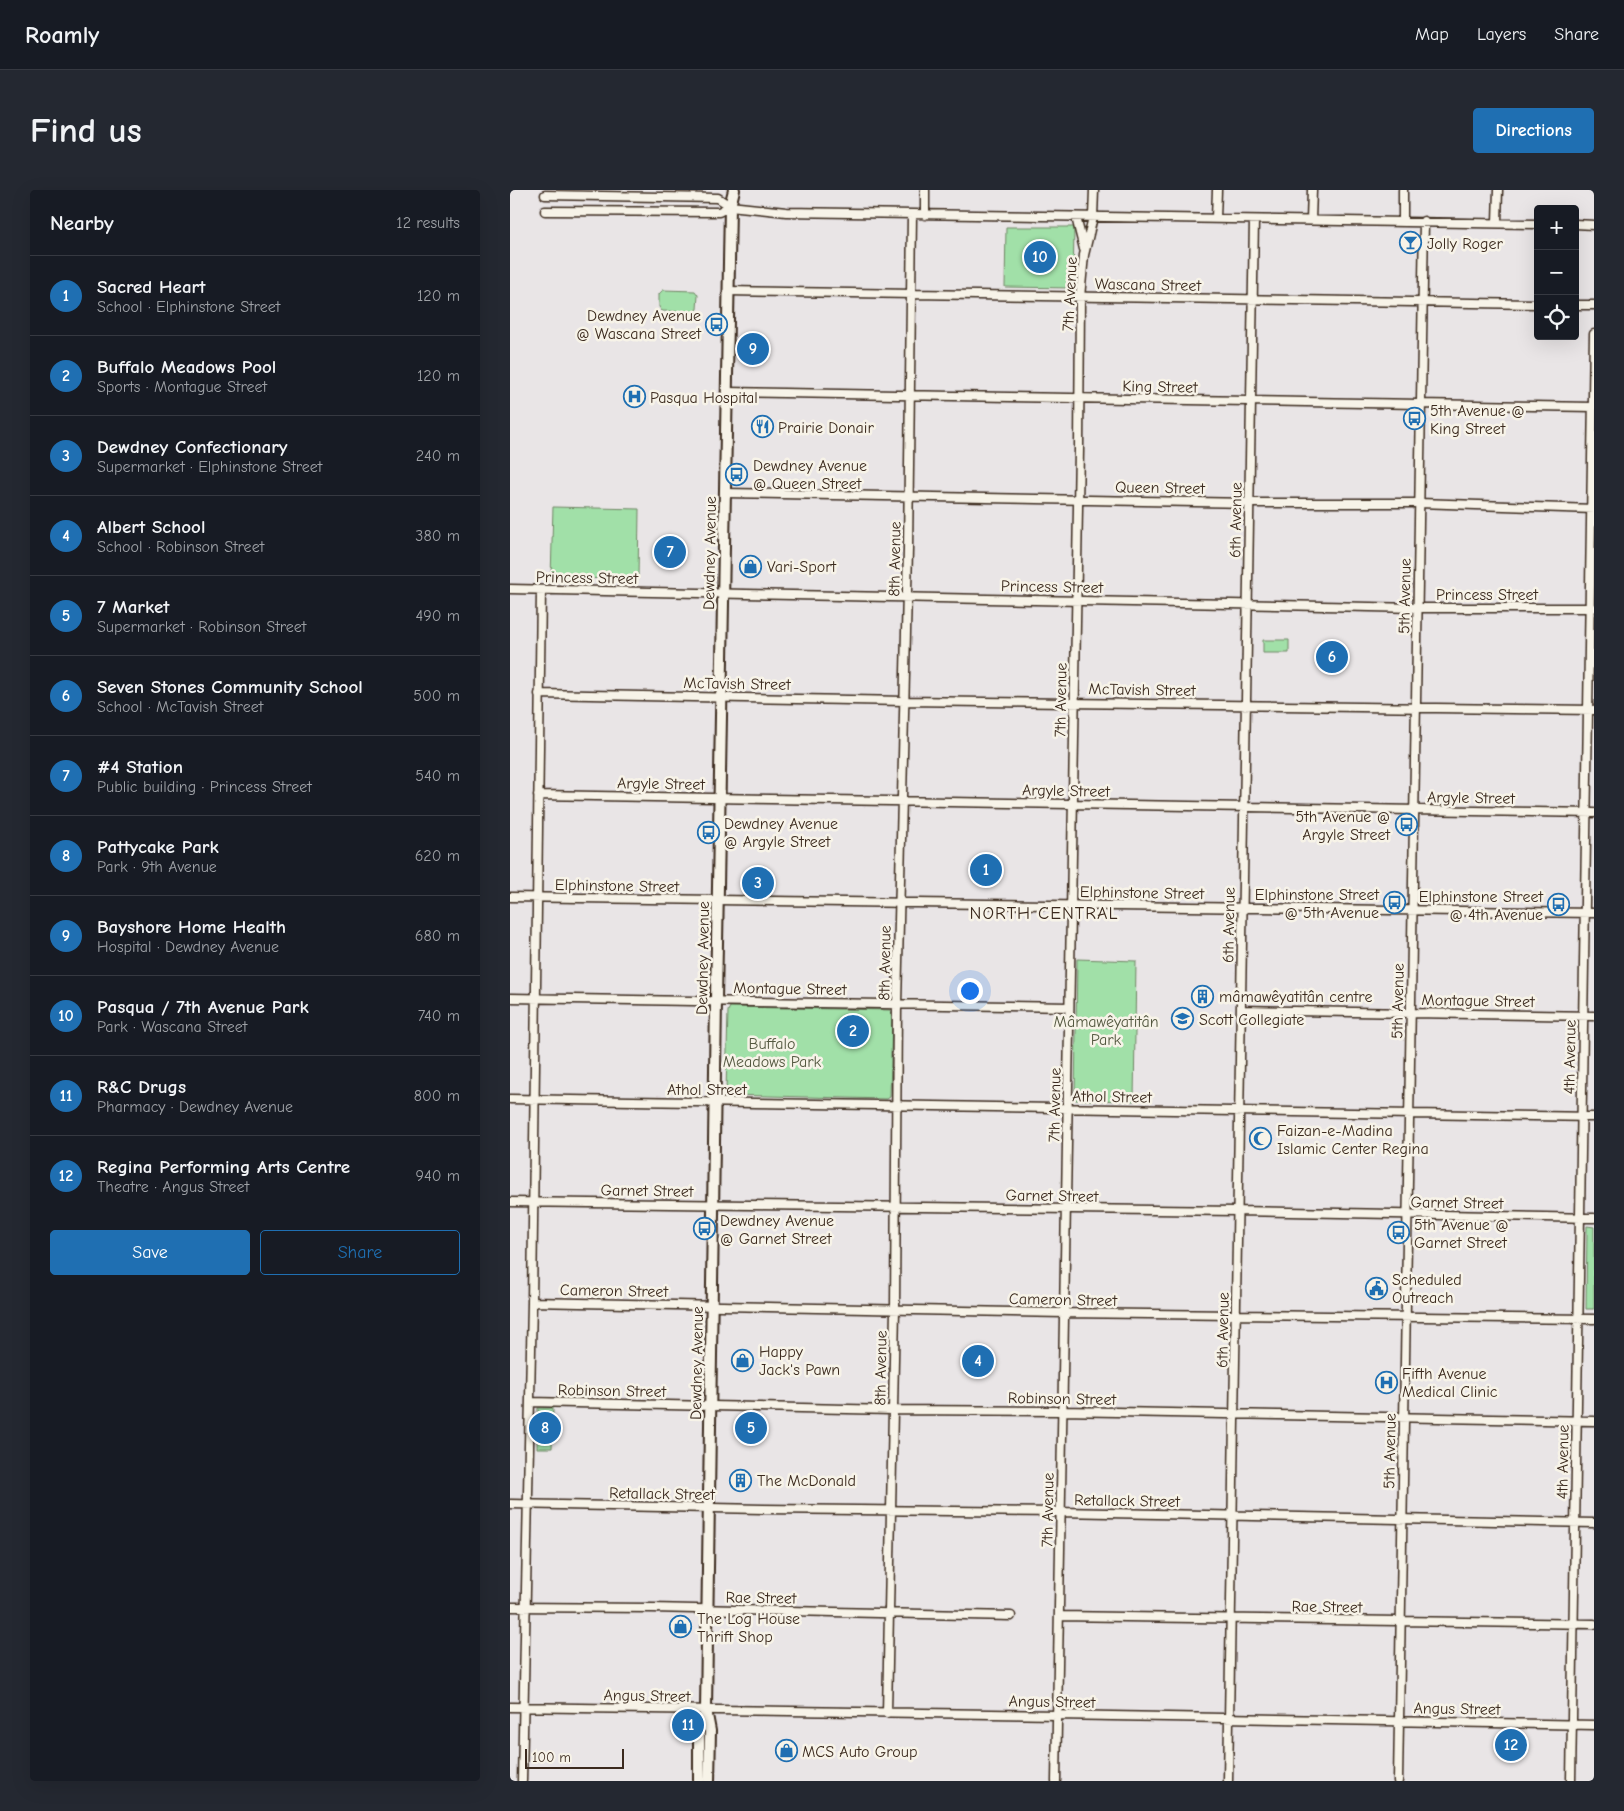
<!DOCTYPE html>
<html lang="en">
<head>
<meta charset="utf-8">
<style>
  :root { --surface:#171b24; --page:#242831; --text:#f1f3f6; --muted:#9ea1a6; --line:#363941; --accent:#1f6fb2 }
  body { margin:0; font-family:"Comic Neue",sans-serif; background:var(--page); color:var(--text) }
  .controls { position:absolute; right:15px; top:15px; display:grid; overflow:hidden; border-radius:5px; box-shadow:0 5px 20px #0002 }
  .controls button { width:45px; height:45px; display:grid; place-items:center; padding:0; border:0; border-bottom:1px solid var(--line); background:var(--surface); color:var(--text); font:25px sans-serif }
  .scale { position:absolute; left:15px; bottom:12px; width:99px; box-sizing:border-box; padding-left:5px; border:2px solid #3b2a1e; border-top:0; font-size:14px; line-height:18px; white-space:nowrap; color:#3b2a1e; -webkit-text-stroke:4px #f7f3e8; paint-order:stroke }
  .you { position:absolute; left:459px; top:800px; width:18px; height:18px; margin:-12px; border:4px solid #fff; border-radius:50%; background:#1a73e8; box-shadow:0 0 0 8px #1a73e833 }
  .badge { display:grid; place-items:center; width:32px; height:32px; border-radius:50%; background:var(--accent); color:#fff; font-size:16px; font-weight:700 }
  .pin { position:absolute; translate:-50% -50%; border:2px solid #fff; box-shadow:0 1px 5px #0006 }
  .list { margin:0; padding:0; list-style:none }
  h2 { display:flex; justify-content:space-between; align-items:center; height:65px; margin:0; padding:0 20px; font-size:21px }
  h2 small { font-size:16px; font-weight:400; color:var(--muted) }
  .list li { display:grid; grid-template-columns:32px 1fr auto; gap:15px; align-items:center; box-sizing:border-box; height:80px; padding:0 20px; border-top:1px solid var(--line) }
  .list b { display:block; font-size:19px; white-space:nowrap }
  .list p { margin:0; font-size:16px; white-space:nowrap; color:var(--muted) }
  .list em { font-size:16px; font-style:normal; color:var(--muted) }
  .actions { display:flex; gap:10px; padding:15px 20px }
  .actions a { flex:1; padding:11px 0; border:1px solid var(--accent); border-radius:5px; text-align:center; font-size:18px; color:var(--accent) }
  .actions .main { background:var(--accent); color:#fff }
  .icon { flex:none; width:28px; height:28px; fill:none; stroke:currentColor; stroke-width:2; stroke-linecap:round; stroke-linejoin:round }
  .map { position:relative; flex:none; width:1084px; height:1591px; overflow:hidden; border-radius:5px }
  header { display:flex; align-items:center; gap:30px; box-sizing:border-box; height:70px; padding:0 25px; background:var(--surface); border-bottom:1px solid var(--line) }
  header strong { font-size:24px }
  nav { display:flex; gap:28px; margin-inline-start:auto; font-size:18px }
  .intro { display:flex; align-items:center; justify-content:space-between; box-sizing:border-box; height:120px; padding:0 30px }
  h1 { margin:0; font-size:35px }
  .button { padding:12px 22px; border-radius:5px; background:var(--accent); color:#fff; font-size:18px; font-weight:700 }
  main { display:flex; gap:30px; padding:0 30px }
  aside { flex:1; background:var(--surface); border-radius:5px; box-shadow:0 5px 20px #0002 }
  .map>svg:first-child { display:block }
</style>
</head>
<body>
<header>
<strong>Roamly</strong>
<nav><a>Map</a><a>Layers</a><a>Share</a></nav>
</header>
<div class="intro"><h1>Find us</h1><a class="button">Directions</a></div>
<main>
<aside>
<h2>Nearby<small>12 results</small></h2>
<ul class="list">
<li><span class="badge">1</span><div><b>Sacred Heart</b><p>School · Elphinstone Street</p></div><em>120 m</em></li>
<li><span class="badge">2</span><div><b>Buffalo Meadows Pool</b><p>Sports · Montague Street</p></div><em>120 m</em></li>
<li><span class="badge">3</span><div><b>Dewdney Confectionary</b><p>Supermarket · Elphinstone Street</p></div><em>240 m</em></li>
<li><span class="badge">4</span><div><b>Albert School</b><p>School · Robinson Street</p></div><em>380 m</em></li>
<li><span class="badge">5</span><div><b>7 Market</b><p>Supermarket · Robinson Street</p></div><em>490 m</em></li>
<li><span class="badge">6</span><div><b>Seven Stones Community School</b><p>School · McTavish Street</p></div><em>500 m</em></li>
<li><span class="badge">7</span><div><b>#4 Station</b><p>Public building · Princess Street</p></div><em>540 m</em></li>
<li><span class="badge">8</span><div><b>Pattycake Park</b><p>Park · 9th Avenue</p></div><em>620 m</em></li>
<li><span class="badge">9</span><div><b>Bayshore Home Health</b><p>Hospital · Dewdney Avenue</p></div><em>680 m</em></li>
<li><span class="badge">10</span><div><b>Pasqua / 7th Avenue Park</b><p>Park · Wascana Street</p></div><em>740 m</em></li>
<li><span class="badge">11</span><div><b>R&amp;C Drugs</b><p>Pharmacy · Dewdney Avenue</p></div><em>800 m</em></li>
<li><span class="badge">12</span><div><b>Regina Performing Arts Centre</b><p>Theatre · Angus Street</p></div><em>940 m</em></li>
</ul>
<div class="actions"><a class="main">Save</a><a>Share</a></div>
</aside>
<div class="map">
<svg width="1084" height="1591" viewBox="0 0 1084 1591">
  <rect width="100%" height="100%" fill="#e9e5e6"/>
  <filter id="ink" filterUnits="userSpaceOnUse"><feTurbulence type="fractalNoise" baseFrequency=".02" numOctaves="2"/><feDisplacementMap in="SourceGraphic" scale="10" xChannelSelector="R" yChannelSelector="G"/><feConvolveMatrix kernelMatrix="1 2 1 2 8 2 1 2 1" color-interpolation-filters="sRGB"/></filter>
  <g filter="url(#ink)">
    <path fill="#a1e0a8" stroke="#6e8563" d="M496 37H564L563 98 495 97Z
      M153 100 185 101 188 105 187 119 183 122 152 121 149 117V104Z
      M43 317 129 319 128 389 41 388Z
      M753 450H779V463H753Z
      M567 769 626 771 624 911 565 910Z
      M220 817 380 820 382 823 380 907 377 909 220 905 216 901 218 821Z
      M1077 1036 1084 1037V1119H1076Z
      M28 1218H43L42 1258H27Z"/>
    <path fill="#91c5ee" stroke="#6f879b" d="M332 833 354 834V849H332Z"/>
    <g fill="none" stroke-linecap="round" stroke-linejoin="round">
      <defs>
        <path id="minor" d="M35 5 208 8 220 16 276 22 1028 34
          M35 21 209 22 220 16
          M415 25V0
          M566 27 574 59
          M706 28 707 0
          M801 30 802 0
          M893 30V0
          M987 32 988 0
          M1065 34 1084 35
          M218 101 1028 114
          M1065 115H1084
          M217 202 1083 217
          M215 303 739 313H909L1084 319
          M0 399 907 418H1083
          M29 504 395 511 1084 520
          M28 605 1084 623
          M0 707 1084 723
          M0 808 559 817
          M731 820 1084 826
          M0 909 1084 927
          M0 1012 727 1021 1084 1028
          M22 1112 554 1123 1084 1129
          M20 1212 382 1220 552 1221 1084 1231
          M0 1314 253 1319 550 1322 1084 1333
          M0 1417 142 1418 501 1426
          M549 1426 1084 1434
          M0 1517 547 1525 1084 1535
          M377 1523 385 1119 387 814 398 359 402 24
          M12 1591 22 1112 31 400
          M546 1591 569 259 570 107 574 65 583 27 584 0
          M718 1591 744 30
          M888 1591 914 31
          M1061 1591 1084 144"/>
        <path id="major" d="M189 1591V1541L196 1521
          M199 1591 200 1541 196 1520 206 810 220 16 224 0"/>
      </defs>
      <use href="#minor" stroke="#3b2a1e" stroke-width="11"/>
      <use href="#major" stroke="#3b2a1e" stroke-width="14"/>
      <use href="#minor" stroke="#f7f3e8" stroke-width="8"/>
      <use href="#major" stroke="#f7f3e8" stroke-width="10"/>
    </g>
  </g>
  <defs>
    <symbol id="bar-ring" viewBox="-11 -11 22 22"><circle r="9.5" fill="#f7f3e8" stroke="#1f6fb2" stroke-width="1.5"/><path d="M-6-5H6L.8 .8V4.5H3.5V6h-7V4.5H-.8V.8Z" fill="#1f6fb2"/></symbol>
    <symbol id="bus-ring" viewBox="-11 -11 22 22"><circle r="9.5" fill="#f7f3e8" stroke="#1f6fb2" stroke-width="1.5"/><path d="M-5-6H5V4H4V6H2V4H-2V6H-4V4H-5ZM-3.5-4V0h7V-4ZM-3.5 1.2v1.5H-2V1.2ZM2 1.2v1.5H3.5V1.2Z" fill="#1f6fb2"/></symbol>
    <symbol id="hospital-ring" viewBox="-11 -11 22 22"><circle r="9.5" fill="#f7f3e8" stroke="#1f6fb2" stroke-width="1.5"/><path d="M-5-5h3v3.5h4V-5h3V5h-3V1.5h-4V5h-3Z" fill="#1f6fb2"/></symbol>
    <symbol id="restaurant-ring" viewBox="-11 -11 22 22"><circle r="9.5" fill="#f7f3e8" stroke="#1f6fb2" stroke-width="1.5"/><path d="M-5-6h1v4h1v-4h1v4h1v-4h1v5L-1.5 .5V6h-2V.5L-5-1ZM5-6V6H3V1.5H1.5Q1.5-4 5-6Z" fill="#1f6fb2"/></symbol>
    <symbol id="shop-ring" viewBox="-11 -11 22 22"><circle r="9.5" fill="#f7f3e8" stroke="#1f6fb2" stroke-width="1.5"/><path d="M-5-2.5h2.3a2.7 3.5 0 0 1 5.4 0H5L5.5 6h-11ZM-1.5-2.5h3a1.5 2.3 0 0 0-3 0Z" fill="#1f6fb2"/></symbol>
    <symbol id="building-ring" viewBox="-11 -11 22 22"><circle r="9.5" fill="#f7f3e8" stroke="#1f6fb2" stroke-width="1.5"/><path d="M-4-6H4V6H1V3H-1V6H-4ZM-2.5-4.3h1.7v1.8h-1.7ZM.8-4.3h1.7v1.8H.8ZM-2.5-1h1.7V.8h-1.7ZM.8-1h1.7V.8H.8Z" fill="#1f6fb2"/></symbol>
    <symbol id="school-ring" viewBox="-11 -11 22 22"><circle r="9.5" fill="#f7f3e8" stroke="#1f6fb2" stroke-width="1.5"/><path d="M0-5L7-2L0 1L-7-2ZM-4 1L0 2.5L4 1V4Q0 6-4 4Z" fill="#1f6fb2"/></symbol>
    <symbol id="mosque-ring" viewBox="-11 -11 22 22"><circle r="9.5" fill="#f7f3e8" stroke="#1f6fb2" stroke-width="1.5"/><path d="M3.5-4.9A6 6 0 1 0 3.5 4.9A5 5 0 1 1 3.5-4.9Z" fill="#1f6fb2"/></symbol>
    <symbol id="civic-ring" viewBox="-11 -11 22 22"><circle r="9.5" fill="#f7f3e8" stroke="#1f6fb2" stroke-width="1.5"/><path d="M-.6-6.5H3V-4.5H.6V-3L4-1V1h2V6H-6V1h2V-1L-.6-3ZM-1.2 2.5V6h2.4V2.5Z" fill="#1f6fb2"/></symbol>
  </defs>
  <g fill-rule="evenodd">
    <use href="#bar-ring" x="888" y="40" width="25" height="25"/>
    <use href="#bus-ring" x="194" y="122" width="25" height="25"/>
    <use href="#hospital-ring" x="112" y="194" width="25" height="25"/>
    <use href="#bus-ring" x="892" y="216" width="25" height="25"/>
    <use href="#restaurant-ring" x="240" y="224" width="25" height="25"/>
    <use href="#bus-ring" x="214" y="272" width="25" height="25"/>
    <use href="#shop-ring" x="228" y="364" width="25" height="25"/>
    <use href="#bus-ring" x="884" y="622" width="25" height="25"/>
    <use href="#bus-ring" x="186" y="630" width="25" height="25"/>
    <use href="#bus-ring" x="872" y="700" width="25" height="25"/>
    <use href="#bus-ring" x="1036" y="702" width="25" height="25"/>
    <use href="#building-ring" x="680" y="794" width="25" height="25"/>
    <use href="#school-ring" x="660" y="816" width="25" height="25"/>
    <use href="#mosque-ring" x="738" y="936" width="25" height="25"/>
    <use href="#bus-ring" x="182" y="1026" width="25" height="25"/>
    <use href="#bus-ring" x="876" y="1030" width="25" height="25"/>
    <use href="#civic-ring" x="854" y="1086" width="25" height="25"/>
    <use href="#shop-ring" x="220" y="1158" width="25" height="25"/>
    <use href="#hospital-ring" x="864" y="1180" width="25" height="25"/>
    <use href="#building-ring" x="218" y="1278" width="25" height="25"/>
    <use href="#shop-ring" x="158" y="1424" width="25" height="25"/>
    <use href="#shop-ring" x="264" y="1548" width="25" height="25"/>
  </g>
  <g text-anchor="middle" stroke-width="5" stroke-linejoin="round" paint-order="stroke">
    <g font-size="16" fill="#3b2a1e" stroke="#f7f3e8" text-anchor="start">
      <text x="917" y="59">Jolly Roger</text>
      <text x="191" y="131" text-anchor="end">Dewdney Avenue<tspan x="191" dy="18">@ Wascana Street</tspan></text>
      <text x="140" y="213">Pasqua Hospital</text>
      <text x="920" y="226">5th Avenue @<tspan x="920" dy="18">King Street</tspan></text>
      <text x="268" y="243">Prairie Donair</text>
      <text x="243" y="281">Dewdney Avenue<tspan x="243" dy="18">@ Queen Street</tspan></text>
      <text x="257" y="382">Vari-Sport</text>
      <text x="880" y="632" text-anchor="end">5th Avenue @<tspan x="880" dy="18">Argyle Street</tspan></text>
      <text x="214" y="639">Dewdney Avenue<tspan x="214" dy="18">@ Argyle Street</tspan></text>
      <text x="869" y="710" text-anchor="end">Elphinstone Street<tspan x="869" dy="18">@ 5th Avenue</tspan></text>
      <text x="1033" y="712" text-anchor="end">Elphinstone Street<tspan x="1033" dy="18">@ 4th Avenue</tspan></text>
      <text x="709" y="812">mâmawêyatitân centre</text>
      <text x="689" y="835">Scott Collegiate</text>
      <text x="767" y="946">Faizan-e-Madina<tspan x="767" dy="18">Islamic Center Regina</tspan></text>
      <text x="210" y="1036">Dewdney Avenue<tspan x="210" dy="18">@ Garnet Street</tspan></text>
      <text x="904" y="1040">5th Avenue @<tspan x="904" dy="18">Garnet Street</tspan></text>
      <text x="882" y="1095">Scheduled<tspan x="882" dy="18">Outreach</tspan></text>
      <text x="249" y="1167">Happy<tspan x="249" dy="18">Jack's Pawn</tspan></text>
      <text x="892" y="1189">Fifth Avenue<tspan x="892" dy="18">Medical Clinic</tspan></text>
      <text x="247" y="1296">The McDonald</text>
      <text x="187" y="1434">The Log House<tspan x="187" dy="18">Thrift Shop</tspan></text>
      <text x="292" y="1567">MCS Auto Group</text>
    </g>
    <g font-size="16" fill="#3b2a1e" stroke="#f7f3e8">
      <text transform="translate(638 94) rotate(1)" y="6">Wascana Street</text>
      <text transform="translate(559 104) rotate(-87)" y="6">7th Avenue</text>
      <text transform="translate(650 196) rotate(1)" y="6">King Street</text>
      <text transform="translate(650 297) rotate(1)" y="6">Queen Street</text>
      <text transform="translate(725 330) rotate(-89)" y="6">6th Avenue</text>
      <text transform="translate(199 363) rotate(-89)" y="6">Dewdney Avenue</text>
      <text transform="translate(384 369) rotate(-89)" y="6">8th Avenue</text>
      <text transform="translate(77 387) rotate(1)" y="6">Princess Street</text>
      <text transform="translate(542 396) rotate(1)" y="6">Princess Street</text>
      <text x="977" y="410">Princess Street</text>
      <text transform="translate(894 406) rotate(-89)" y="6">5th Avenue</text>
      <text transform="translate(227 493) rotate(1)" y="6">McTavish Street</text>
      <text transform="translate(632 499) rotate(1)" y="6">McTavish Street</text>
      <text transform="translate(550 510) rotate(-89)" y="6">7th Avenue</text>
      <text transform="translate(151 593) rotate(1)" y="6">Argyle Street</text>
      <text transform="translate(556 600) rotate(1)" y="6">Argyle Street</text>
      <text transform="translate(961 607) rotate(1)" y="6">Argyle Street</text>
      <text transform="translate(107 695) rotate(1)" y="6">Elphinstone Street</text>
      <text transform="translate(632 702) rotate(1)" y="6">Elphinstone Street</text>
      <text transform="translate(718 735) rotate(-89)" y="6">6th Avenue</text>
      <text transform="translate(192 768) rotate(-89)" y="6">Dewdney Avenue</text>
      <text transform="translate(374 773) rotate(-89)" y="6">8th Avenue</text>
      <text transform="translate(280 798) rotate(1)" y="6">Montague Street</text>
      <text transform="translate(968 810) rotate(1)" y="6">Montague Street</text>
      <text transform="translate(887 811) rotate(-89)" y="6">5th Avenue</text>
      <text transform="translate(1059 867) rotate(-89)" y="6">4th Avenue</text>
      <text x="197" y="905">Athol Street</text>
      <text transform="translate(602 906) rotate(1)" y="6">Athol Street</text>
      <text transform="translate(544 915) rotate(-89)" y="6">7th Avenue</text>
      <text transform="translate(137 1000) rotate(1)" y="6">Garnet Street</text>
      <text transform="translate(542 1005) rotate(1)" y="6">Garnet Street</text>
      <text transform="translate(947 1012) rotate(1)" y="6">Garnet Street</text>
      <text transform="translate(104 1100) rotate(1)" y="6">Cameron Street</text>
      <text transform="translate(553 1109) rotate(1)" y="6">Cameron Street</text>
      <text transform="translate(712 1140) rotate(-89)" y="6">6th Avenue</text>
      <text transform="translate(186 1173) rotate(-89)" y="6">Dewdney Avenue</text>
      <text transform="translate(370 1178) rotate(-89)" y="6">8th Avenue</text>
      <text transform="translate(102 1200) rotate(1)" y="6">Robinson Street</text>
      <text transform="translate(552 1208) rotate(1)" y="6">Robinson Street</text>
      <text transform="translate(879 1261) rotate(-89)" y="6">5th Avenue</text>
      <text transform="translate(1052 1272) rotate(-89)" y="6">4th Avenue</text>
      <text transform="translate(152 1303) rotate(1)" y="6">Retallack Street</text>
      <text transform="translate(617 1310) rotate(1)" y="6">Retallack Street</text>
      <text transform="translate(537 1320) rotate(-89)" y="6">7th Avenue</text>
      <text transform="translate(251 1407) rotate(1)" y="6">Rae Street</text>
      <text transform="translate(817 1416) rotate(1)" y="6">Rae Street</text>
      <text transform="translate(137 1505) rotate(1)" y="6">Angus Street</text>
      <text transform="translate(542 1511) rotate(1)" y="6">Angus Street</text>
      <text transform="translate(947 1518) rotate(1)" y="6">Angus Street</text>
    </g>
    <g font-size="16" fill="#545840" stroke="#f7f3e8">
      <text x="596" y="837">Mâmawêyatitân<tspan x="596" dy="18">Park</tspan></text>
      <text x="262" y="859">Buffalo<tspan x="262" dy="18">Meadows Park</tspan></text>
    </g>
    <g font-size="18" letter-spacing="1" fill="#3b2a1e" stroke="#f7f3e8">
      <text x="534" y="729">NORTH CENTRAL</text>
    </g>
  </g>
</svg>
<div class="controls">
<button>+</button>
<button>−</button>
<button><svg class="icon" aria-label="locate" viewBox="0 0 24 24"><circle cx="12" cy="12" r="6"/><path d="M12 2v4M12 18v4M2 12h4M18 12h4"/></svg></button>
</div>
<div class="scale">100 m</div>
<div class="you"></div>
<div class="pin badge" style="left:476px;top:680px">1</div>
<div class="pin badge" style="left:343px;top:841px">2</div>
<div class="pin badge" style="left:248px;top:693px">3</div>
<div class="pin badge" style="left:468px;top:1171px">4</div>
<div class="pin badge" style="left:241px;top:1238px">5</div>
<div class="pin badge" style="left:822px;top:467px">6</div>
<div class="pin badge" style="left:160px;top:362px">7</div>
<div class="pin badge" style="left:35px;top:1238px">8</div>
<div class="pin badge" style="left:243px;top:159px">9</div>
<div class="pin badge" style="left:530px;top:67px">10</div>
<div class="pin badge" style="left:178px;top:1535px">11</div>
<div class="pin badge" style="left:1001px;top:1555px">12</div>
</div>
</main>
</body>
</html>
